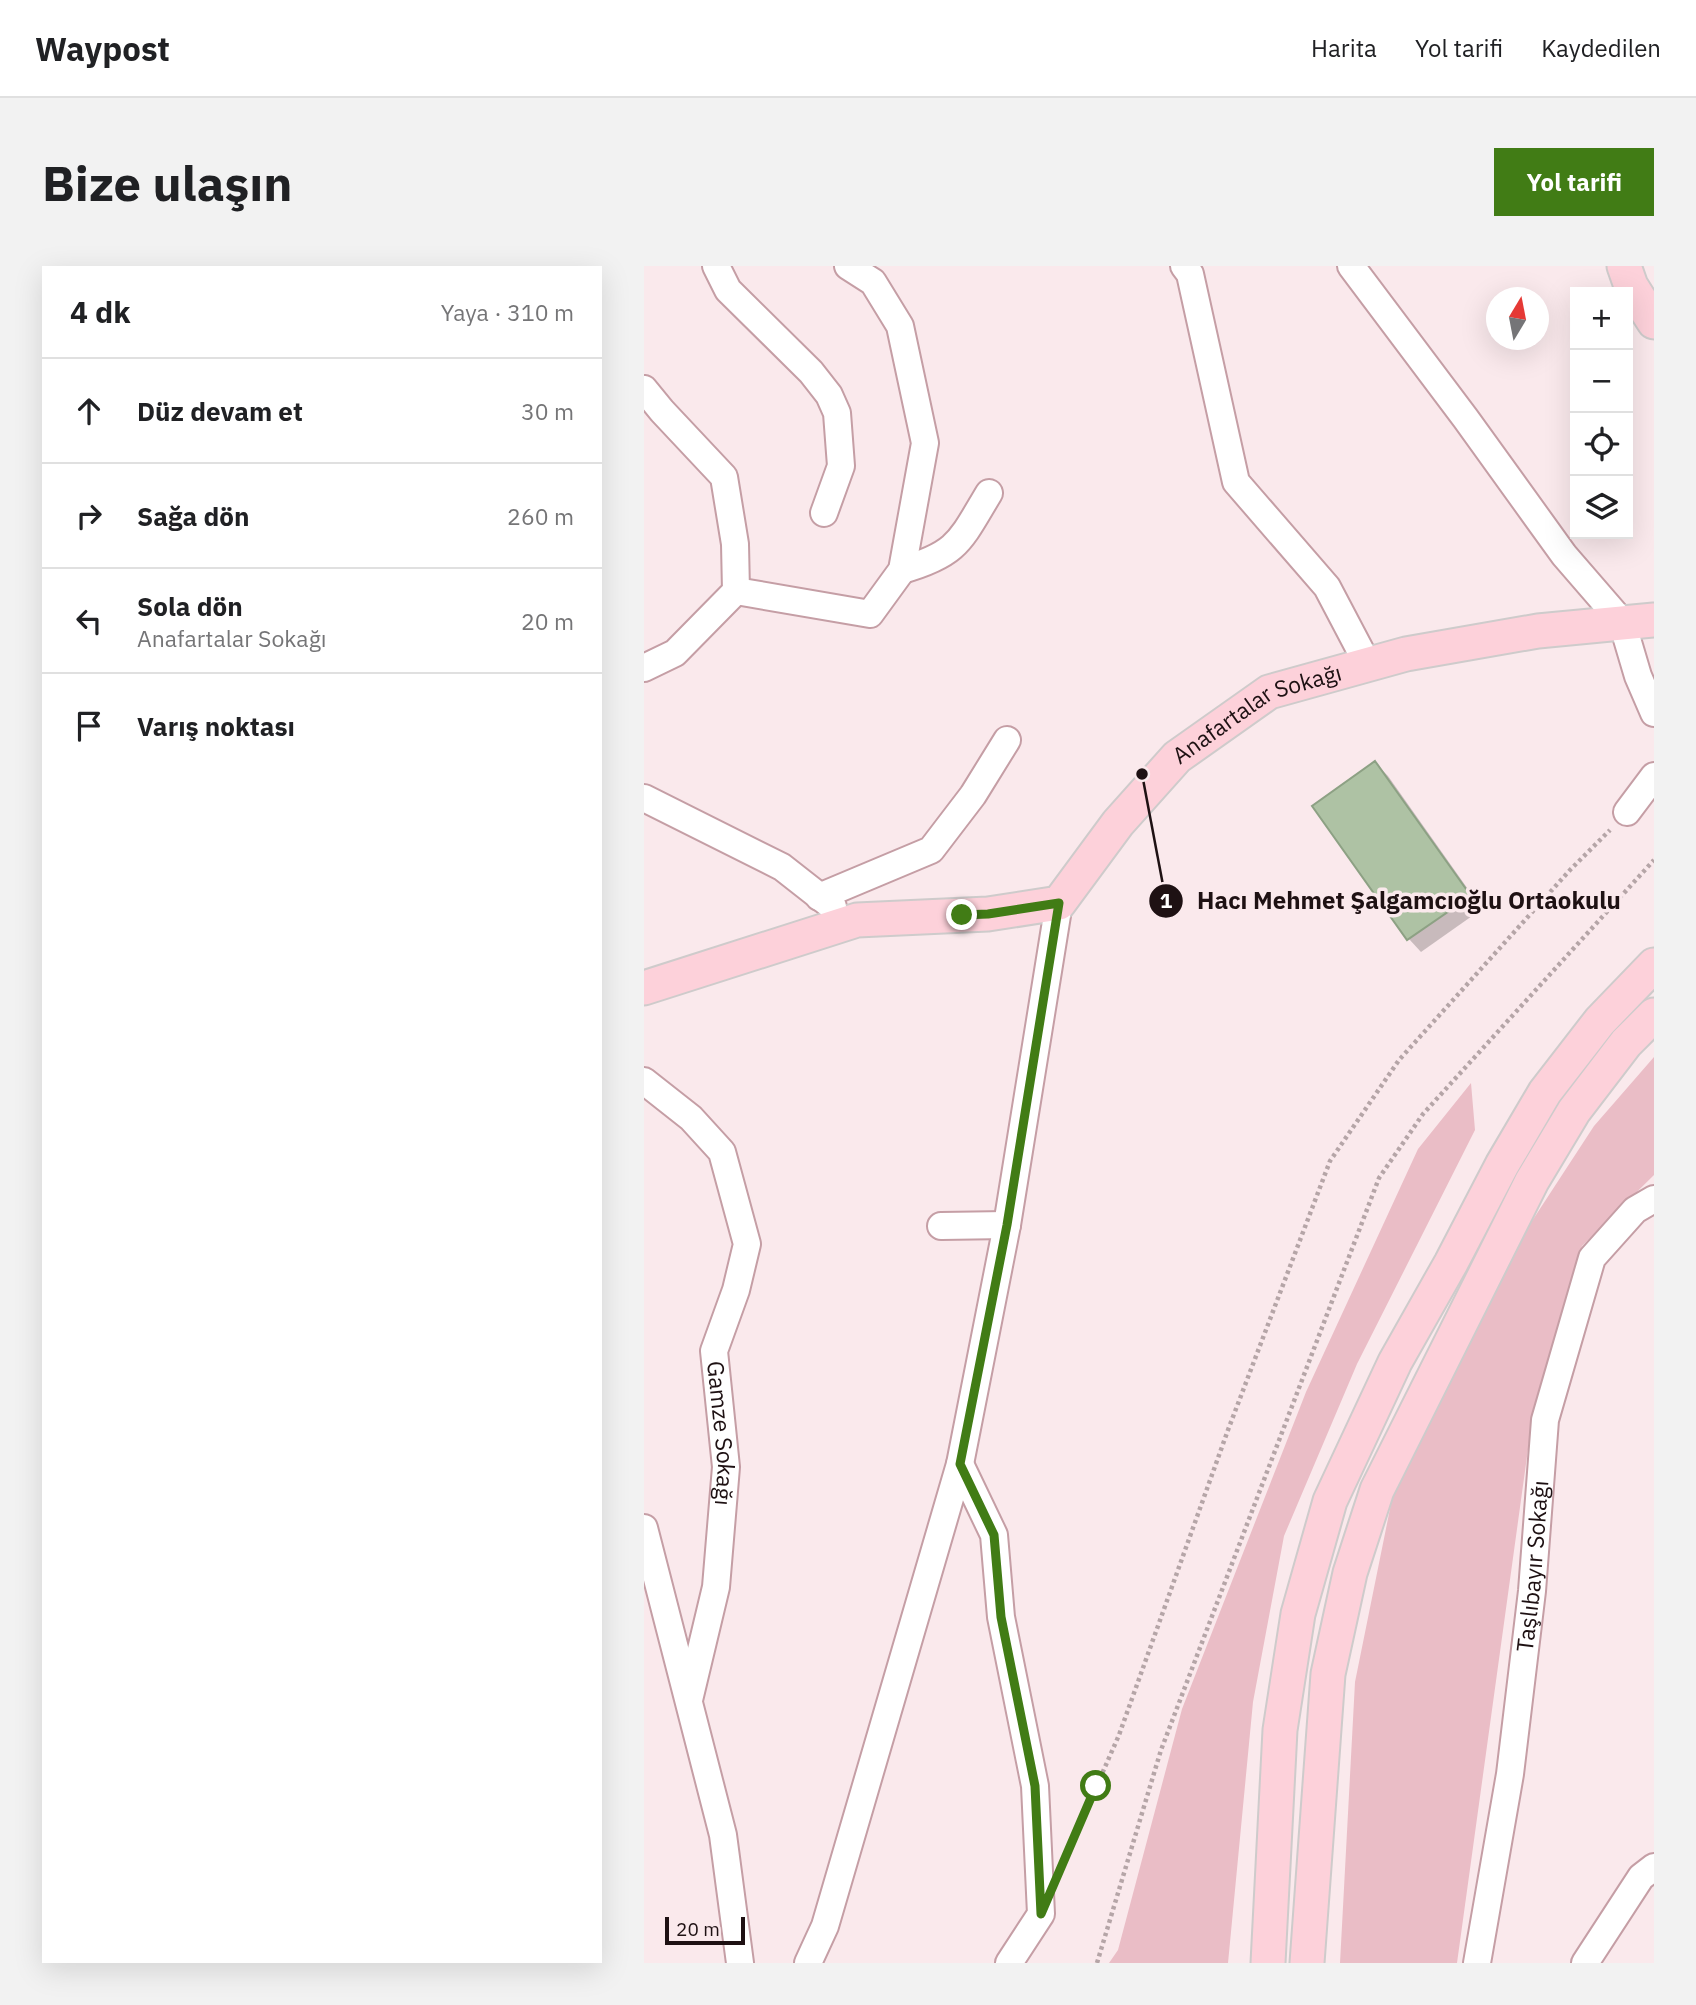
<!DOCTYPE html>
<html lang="tr">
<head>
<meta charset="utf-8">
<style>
  :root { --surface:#fff; --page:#f2f2f2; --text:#202124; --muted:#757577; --line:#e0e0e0; --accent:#417c15 }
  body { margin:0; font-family:"IBM Plex Sans",sans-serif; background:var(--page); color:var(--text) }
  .controls { position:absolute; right:21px; top:21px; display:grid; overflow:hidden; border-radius:0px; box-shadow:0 7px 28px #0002 }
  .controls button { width:63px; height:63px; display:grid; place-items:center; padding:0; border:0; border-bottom:2px solid var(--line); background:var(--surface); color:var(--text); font:35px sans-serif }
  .compass { position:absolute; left:842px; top:21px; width:63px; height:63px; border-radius:50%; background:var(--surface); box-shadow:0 7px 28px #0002; rotate:10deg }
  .scale { position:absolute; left:21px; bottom:18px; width:80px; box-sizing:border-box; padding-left:7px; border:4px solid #1e1113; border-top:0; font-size:19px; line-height:24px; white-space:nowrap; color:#1e1113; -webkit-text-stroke:5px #fae9ec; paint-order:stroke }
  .stop { position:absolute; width:21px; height:21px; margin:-16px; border:5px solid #417c15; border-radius:50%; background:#fff }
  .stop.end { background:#417c15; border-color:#fff; box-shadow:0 2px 7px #0008 }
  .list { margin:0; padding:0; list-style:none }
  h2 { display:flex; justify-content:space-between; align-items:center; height:91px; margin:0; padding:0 28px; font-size:30px }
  h2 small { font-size:23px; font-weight:400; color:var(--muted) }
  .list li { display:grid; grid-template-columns:46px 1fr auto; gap:21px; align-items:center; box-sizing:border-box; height:105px; padding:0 28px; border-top:2px solid var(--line) }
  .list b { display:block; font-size:26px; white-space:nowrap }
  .list p { margin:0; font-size:23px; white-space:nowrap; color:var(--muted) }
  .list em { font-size:23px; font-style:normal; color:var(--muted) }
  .icon { flex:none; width:38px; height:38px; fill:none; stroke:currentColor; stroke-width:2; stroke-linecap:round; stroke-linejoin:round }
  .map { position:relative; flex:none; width:1010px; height:1697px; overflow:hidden; border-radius:0px }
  header { display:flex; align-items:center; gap:42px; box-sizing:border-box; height:98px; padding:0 35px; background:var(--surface); border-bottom:2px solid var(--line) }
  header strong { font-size:33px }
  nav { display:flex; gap:38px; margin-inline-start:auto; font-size:24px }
  .intro { display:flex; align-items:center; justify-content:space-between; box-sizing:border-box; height:168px; padding:0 42px }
  h1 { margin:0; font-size:49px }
  .button { padding:18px 32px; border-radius:0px; background:var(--accent); color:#fff; font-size:24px; font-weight:700 }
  main { display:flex; gap:42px; padding:0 42px }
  aside { flex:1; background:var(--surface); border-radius:0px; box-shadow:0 7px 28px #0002 }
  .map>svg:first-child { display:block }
</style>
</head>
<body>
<header>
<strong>Waypost</strong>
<nav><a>Harita</a><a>Yol tarifi</a><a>Kaydedilen</a></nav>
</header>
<div class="intro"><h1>Bize ulaşın</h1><a class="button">Yol tarifi</a></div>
<main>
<aside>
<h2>4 dk<small>Yaya · 310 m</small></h2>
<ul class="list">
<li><svg class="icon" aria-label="ahead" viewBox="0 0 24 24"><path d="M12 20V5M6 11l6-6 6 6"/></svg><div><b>Düz devam et</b></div><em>30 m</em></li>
<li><svg class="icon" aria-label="right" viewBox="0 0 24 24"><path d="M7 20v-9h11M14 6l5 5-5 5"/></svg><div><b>Sağa dön</b></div><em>260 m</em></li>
<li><svg class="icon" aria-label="left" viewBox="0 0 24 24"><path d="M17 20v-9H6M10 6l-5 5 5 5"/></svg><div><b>Sola dön</b><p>Anafartalar Sokağı</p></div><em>20 m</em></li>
<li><svg class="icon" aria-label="arrive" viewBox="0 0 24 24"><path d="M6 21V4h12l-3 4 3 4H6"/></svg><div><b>Varış noktası</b></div></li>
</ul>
</aside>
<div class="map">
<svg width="1010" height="1697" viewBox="0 0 1010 1697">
  <rect width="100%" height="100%" fill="#fae9ec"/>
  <path fill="#eabdc6" d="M1010 791V909L938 980 890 1140 813 1697H696L711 1416 749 1228 852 1010 950 860Z
    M827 817 831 864 713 1098 640 1270 609 1436 584 1697H465L474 1684 538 1443 662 1126 774 883Z"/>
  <path fill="#0003" d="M731 497 744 510 838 643 777 686 765 673 670 540Z"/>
  <path fill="#aec2a4" stroke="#8da184" stroke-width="2" d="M731 495 827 630 763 674 668 540Z"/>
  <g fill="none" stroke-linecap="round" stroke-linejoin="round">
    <defs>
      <g id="minor">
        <path d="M72 0 84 24 167 106 185 129 193 147 197 200 180 247"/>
        <path d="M540 0 546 8 592 216 683 321 724 399"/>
        <path d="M707 0 822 153 920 289 978 356 994 410 1010 447"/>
        <path d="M0 123 18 145 80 211 91 278 92 325 31 387 0 402"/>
        <path d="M258 304C314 288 316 275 345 227"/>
        <path d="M92 325 226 348 258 304 281 177 256 60 229 16 204 0"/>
        <path d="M0 532 138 601 189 641"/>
        <path d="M983 546 1010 510"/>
        <path d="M175 631 287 584 329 529 363 474"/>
        <path id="s1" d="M0 815 47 852 78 886 103 978 92 1024 70 1085 82 1201 72 1321 45 1434"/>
        <path d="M297 960 363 959"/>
        <path d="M316 1198 350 1269 357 1351 391 1520 397 1648 365 1697"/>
        <path d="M0 1262 79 1569 96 1697"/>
        <path d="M164 1697 181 1660 316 1198 363 959 415 637"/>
        <path id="s2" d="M833 1697 866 1508 888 1325 901 1154 948 992 991 944 1010 933"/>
        <path d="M941 1697 997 1611 1010 1601"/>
      </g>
      <g id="major">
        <path d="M980 0 987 20 1010 56"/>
        <path id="s3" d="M0 722 213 654 344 648 415 637 474 557 533 491 625 426 762 388 894 365 1010 354"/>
        <path d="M624 1697 636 1464 654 1348 686 1235 751 1096 807 997 858 899 901 826 956 755 1010 699"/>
        <path d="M663 1697 684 1408 706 1307 733 1224 888 915 930 845 982 777 1010 749"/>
      </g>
    </defs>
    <use href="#minor" stroke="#c59ea5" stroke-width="30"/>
    <use href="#major" stroke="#cecbcb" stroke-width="37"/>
    <path stroke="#b5a5a7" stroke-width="4.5" stroke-dasharray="3.5 3.5" stroke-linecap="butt" d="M422 1590 475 1469 584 1164 686 895 755 794 926 604 966 564
      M453 1697 517 1484 735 912 779 848 1010 594"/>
    <use href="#minor" stroke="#fff" stroke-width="26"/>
    <use href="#major" stroke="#fdd1da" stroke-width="33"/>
  </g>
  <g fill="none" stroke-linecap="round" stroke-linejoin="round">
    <path stroke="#417c15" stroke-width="9" d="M318 649 344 648 415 637 363 959 316 1198 350 1269 357 1351 391 1520 397 1648 452 1520"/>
  </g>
  <g text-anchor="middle" stroke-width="7" stroke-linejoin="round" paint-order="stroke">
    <g font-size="23" fill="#1e1113" stroke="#fae9ec">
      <text dy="8" stroke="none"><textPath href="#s3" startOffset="707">Anafartalar Sokağı</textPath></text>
      <text dy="8" stroke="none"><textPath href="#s1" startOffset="396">Gamze Sokağı</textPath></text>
      <text dy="8" stroke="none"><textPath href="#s2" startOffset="401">Taşlıbayır Sokağı</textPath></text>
    </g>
  </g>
  <path fill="none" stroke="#1e1113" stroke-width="2.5" d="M498 508L522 635"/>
  <g fill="#1e1113" stroke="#fae9ec" stroke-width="2.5">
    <circle cx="498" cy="508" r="7"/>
    <circle cx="522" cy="635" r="18"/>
  </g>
  <g font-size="21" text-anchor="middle" font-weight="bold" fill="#fff">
    <text x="522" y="642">1</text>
  </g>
  <g font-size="24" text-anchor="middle" font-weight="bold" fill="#1e1113" stroke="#fae9ec" stroke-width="7" stroke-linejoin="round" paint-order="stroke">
    <text x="765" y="643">Hacı Mehmet Şalgamcıoğlu Ortaokulu</text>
  </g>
</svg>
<div class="controls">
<button>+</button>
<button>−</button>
<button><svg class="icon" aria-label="locate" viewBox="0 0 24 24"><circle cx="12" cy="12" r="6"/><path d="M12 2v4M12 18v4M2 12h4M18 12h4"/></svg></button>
<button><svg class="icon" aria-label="layers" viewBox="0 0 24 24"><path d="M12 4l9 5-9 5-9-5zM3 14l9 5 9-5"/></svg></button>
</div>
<svg class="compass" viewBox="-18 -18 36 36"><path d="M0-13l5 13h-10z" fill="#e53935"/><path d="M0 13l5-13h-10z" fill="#757577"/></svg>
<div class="scale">20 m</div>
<div class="stop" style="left:452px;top:1520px"></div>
<div class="stop end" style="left:318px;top:649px"></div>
</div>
</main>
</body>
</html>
